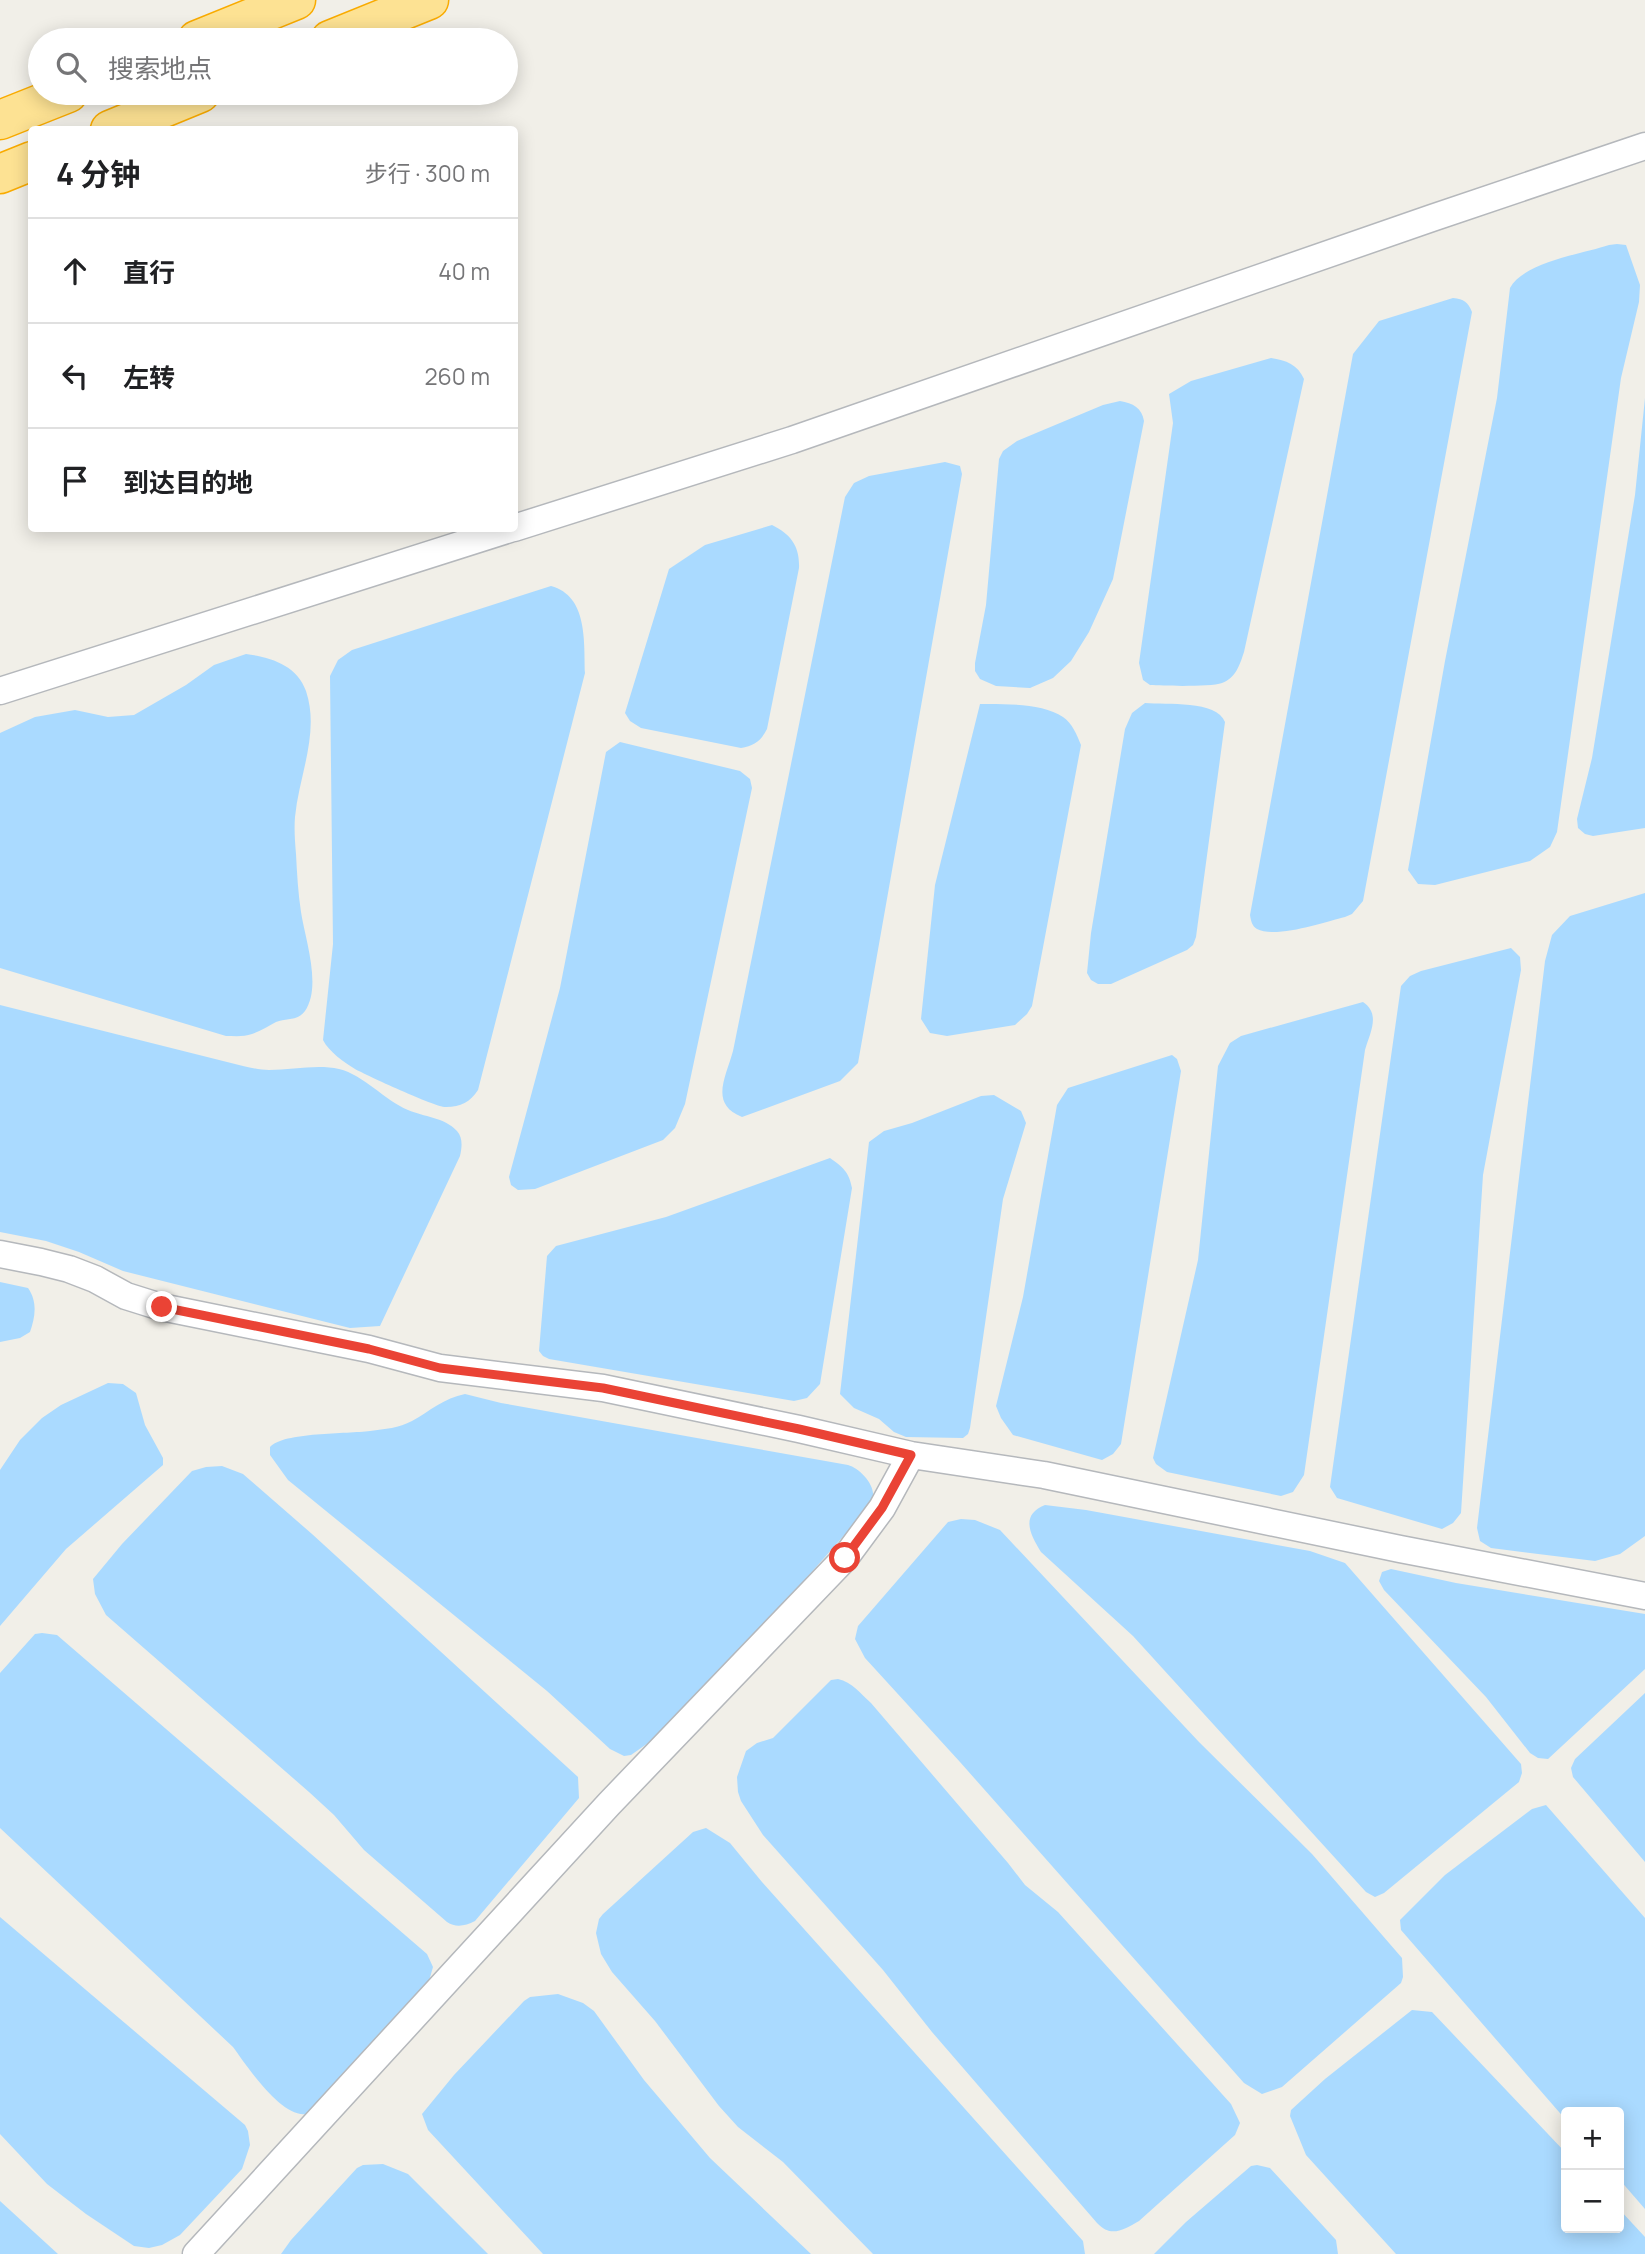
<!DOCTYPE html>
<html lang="zh">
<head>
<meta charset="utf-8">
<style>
  :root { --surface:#fff; --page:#f6f6f6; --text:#202124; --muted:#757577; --line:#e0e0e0 }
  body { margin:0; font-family:Manrope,"Noto Sans SC",sans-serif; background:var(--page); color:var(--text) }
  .controls { position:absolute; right:21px; bottom:21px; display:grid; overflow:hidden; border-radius:7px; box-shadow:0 4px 18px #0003 }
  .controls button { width:63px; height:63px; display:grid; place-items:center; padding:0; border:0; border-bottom:2px solid var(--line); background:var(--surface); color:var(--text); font:35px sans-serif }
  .stop { position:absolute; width:21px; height:21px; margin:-16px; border:5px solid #ea4335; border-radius:50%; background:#fff }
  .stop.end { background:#ea4335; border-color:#fff; box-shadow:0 2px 7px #0008 }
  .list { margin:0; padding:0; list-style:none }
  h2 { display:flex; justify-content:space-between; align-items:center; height:91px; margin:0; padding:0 28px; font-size:30px }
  h2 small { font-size:23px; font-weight:400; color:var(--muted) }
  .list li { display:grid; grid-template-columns:46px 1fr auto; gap:21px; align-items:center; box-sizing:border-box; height:105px; padding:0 28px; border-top:2px solid var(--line) }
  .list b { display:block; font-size:26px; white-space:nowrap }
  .list em { font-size:23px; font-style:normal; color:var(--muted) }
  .icon { flex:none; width:38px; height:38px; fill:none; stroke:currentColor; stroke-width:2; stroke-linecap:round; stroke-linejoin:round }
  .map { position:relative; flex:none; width:1645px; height:2254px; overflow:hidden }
  .search { position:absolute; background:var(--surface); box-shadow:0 4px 18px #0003; left:28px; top:28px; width:490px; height:77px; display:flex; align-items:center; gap:18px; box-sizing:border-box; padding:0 24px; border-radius:38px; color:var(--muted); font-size:26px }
  .panel { position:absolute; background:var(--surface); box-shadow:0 4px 18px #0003; left:28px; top:126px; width:490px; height:406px; border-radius:7px }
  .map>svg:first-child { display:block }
</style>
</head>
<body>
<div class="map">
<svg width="1645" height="2254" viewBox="0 0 1645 2254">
  <rect width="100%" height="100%" fill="#f1efe8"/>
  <path fill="#aadaff" d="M1617 244 1626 245 1640 285 1639 302 1621 378 1557 832 1550 847 1530 861 1435 885 1418 884 1408 870 1445 661 1497 398 1510 288C1524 262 1582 254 1609 245Z
    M1453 298C1464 299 1468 302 1472 312L1363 901 1352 914 1345 917C1325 922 1275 939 1257 929 1252 926 1251 921 1250 915L1353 354 1379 321Z
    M1271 358C1286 360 1298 365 1304 379L1244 652C1240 664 1236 678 1222 683 1211 687 1164 686 1150 685L1143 680 1139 663 1173 423 1169 394 1191 381Z
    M1645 398V828L1593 836 1585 834 1578 828 1577 819 1592 758 1635 495Z
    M1120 401C1133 403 1142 408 1144 421L1113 579 1089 632 1071 661 1053 678 1030 688 996 686 980 679 975 671V663L986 605 999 459 1003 451 1017 441 1103 405Z
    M945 462 960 466 962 474 858 1063 840 1081 742 1117C709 1104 726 1077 733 1051L845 497 854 483 869 476Z
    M772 525C791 534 800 547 799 568L767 729C761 741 754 746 741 748L641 728 630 721 625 713 669 569 705 545Z
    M551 586C588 596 584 642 585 673L478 1090C470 1102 461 1107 446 1107 437 1108 366 1075 355 1069 344 1062 329 1052 323 1040L333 944 330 676 338 660 352 650Z
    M246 654C270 657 297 665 306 691 320 733 299 775 295 817 294 829 295 842 296 854 297 873 298 893 301 912 305 939 322 986 305 1011 298 1021 287 1018 276 1022 268 1026 261 1031 252 1034 244 1037 235 1036 226 1036L0 968V733L35 717 75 710 108 717 134 715 186 685 214 665Z
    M1145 703C1166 705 1217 700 1225 722L1196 937 1193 945 1187 950 1111 984H1098L1091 980 1087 973 1091 933 1125 729 1132 713Z
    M980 704C1004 704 1043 703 1063 717 1072 723 1077 735 1081 745L1032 1006 1027 1014 1015 1025 947 1036 930 1033 921 1019 935 885Z
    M620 742 740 771 750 779 752 788 685 1104 675 1128 663 1140 535 1189 518 1190 511 1185 509 1177 560 988 606 752Z
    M1645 893V1536L1620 1554 1595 1561 1491 1548 1480 1541 1477 1528 1545 961 1552 935 1570 916Z
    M1511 948 1520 957 1521 970 1483 1175 1461 1513 1453 1523 1442 1529 1337 1498 1330 1487 1401 986 1410 976 1421 971Z
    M1363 1002C1381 1014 1370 1033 1365 1050L1304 1475 1293 1492 1281 1496 1167 1472 1156 1464 1153 1458 1198 1260 1218 1066 1230 1043 1241 1036Z
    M0 1005 243 1066C252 1068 261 1070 269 1070 292 1070 317 1064 339 1069 364 1075 384 1100 408 1110 424 1117 444 1117 457 1131 463 1138 462 1147 460 1156L380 1326 350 1328 123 1271 79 1252 46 1241 0 1232Z
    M1172 1055 1177 1059 1181 1071 1121 1444 1113 1454 1102 1460 1013 1435 1001 1418 996 1406 1023 1297 1057 1105 1068 1088Z
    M994 1095 1021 1111 1026 1123 1003 1199 970 1428 968 1434 963 1438 906 1437 894 1432 879 1419 854 1408 840 1394 869 1142 884 1131 912 1123 981 1096Z
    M830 1158C843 1167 849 1172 852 1188L820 1384 807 1398 794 1401 549 1359 543 1356 539 1351 547 1256 556 1246 666 1217Z
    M0 1282 28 1288C38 1302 35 1318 30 1332L20 1338 0 1342Z
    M108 1383 123 1384 136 1393 145 1425 163 1458V1465L66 1549 0 1626V1470L20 1440 42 1418 61 1405Z
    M465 1394 501 1403 848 1465C859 1468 875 1484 873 1497 873 1501 870 1505 868 1508L796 1590 651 1741 631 1755 624 1756 610 1749 547 1691 288 1480 270 1455V1447C283 1432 348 1434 370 1431 385 1429 399 1428 412 1421 430 1411 444 1398 465 1394Z
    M222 1466 243 1474 312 1534 578 1777 579 1798 475 1921C465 1926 456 1928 447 1922L364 1850 334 1815 309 1792 106 1615 95 1594 93 1579 122 1544 192 1471 206 1467Z
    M1045 1505 1086 1510 1310 1551 1345 1563 1521 1764 1522 1773 1519 1782 1384 1893 1375 1897 1366 1892 1133 1636 1041 1552C1030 1534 1020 1515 1045 1505Z
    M961 1519 975 1520 1000 1530 1199 1742 1312 1854 1402 1958 1403 1977 1401 1983 1282 2087 1262 2094 1244 2083 960 1762 865 1658 855 1639 858 1626 948 1522Z
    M1391 1569 1456 1583 1645 1614V1669L1548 1759 1538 1758 1530 1753 1486 1697 1384 1590 1379 1581 1382 1572Z
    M42 1633 57 1635 427 1954 433 1967 429 1981 310 2113C284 2123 247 2066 233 2047L0 1828V1673L35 1634Z
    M838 1679C852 1682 861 1694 871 1703L1008 1863 1025 1885 1058 1912 1231 2104 1240 2123 1235 2135 1139 2221C1123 2230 1111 2238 1097 2223L932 2032 883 1970 763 1835 741 1801 738 1792 737 1777 746 1751 757 1743 773 1738 831 1680Z
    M1645 1693V1862L1573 1777 1571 1768 1575 1759Z
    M1546 1805 1645 1918V2209L1619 2179V2112H1566V2120L1401 1930 1400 1920 1445 1875 1532 1809Z
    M706 1828 730 1843 762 1882 1083 2241 1085 2254H873L783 2162 738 2127 719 2106 655 2021 612 1972 601 1954 596 1933 599 1919 603 1914 693 1832Z
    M0 1917 245 2125 248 2131 250 2145 242 2169 180 2235 162 2245 149 2248 134 2246 86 2214 47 2184 0 2134Z
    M558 1994 583 2003 594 2011 644 2080 710 2158 811 2254H543L428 2130 422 2114 454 2075 524 2001 530 1997Z
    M1412 2010 1432 2012 1566 2153V2228H1619V2209L1645 2237V2254H1396L1306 2155 1290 2116 1291 2110 1325 2079Z
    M383 2164 408 2174 488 2254H281L291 2240 357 2168 363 2165Z
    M1257 2165 1270 2168 1336 2240 1338 2254H1154L1186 2222 1251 2166Z
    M0 2201 58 2254H0Z"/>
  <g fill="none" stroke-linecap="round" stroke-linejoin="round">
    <defs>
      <path id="minor" d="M514 528 792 440 1432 218 1645 146
        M0 691 513 528
        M0 1254 41 1262 69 1269 95 1279 126 1296 161 1307 369 1349 440 1368 603 1388 799 1429 911 1455 1044 1475 1400 1549 1645 1596
        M196 2254 609 1804 845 1558 882 1508 911 1455"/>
      <path id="highway" d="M197 40 296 0
        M330 40 429 0
        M0 120 68 93
        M110 130 200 93
        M0 174 32 161"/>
    </defs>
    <use href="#minor" stroke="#b5b8bc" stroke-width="29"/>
    <use href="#highway" stroke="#f9ab00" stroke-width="41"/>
    <use href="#minor" stroke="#fff" stroke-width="26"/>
    <use href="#highway" stroke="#fde293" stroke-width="38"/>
  </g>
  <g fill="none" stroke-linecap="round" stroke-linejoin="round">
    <path stroke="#ea4335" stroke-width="9" d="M162 1307 369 1349 440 1368 603 1388 799 1429 911 1455 882 1508 845 1558"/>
  </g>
</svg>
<div class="controls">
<button>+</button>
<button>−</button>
</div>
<div class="stop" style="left:845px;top:1558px"></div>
<div class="stop end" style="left:162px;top:1307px"></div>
<div class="search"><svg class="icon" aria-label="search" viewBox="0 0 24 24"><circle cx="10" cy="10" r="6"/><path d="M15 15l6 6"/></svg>搜索地点</div>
<section class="panel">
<h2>4 分钟<small>步行 · 300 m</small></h2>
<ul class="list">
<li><svg class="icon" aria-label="ahead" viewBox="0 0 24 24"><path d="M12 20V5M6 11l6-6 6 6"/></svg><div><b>直行</b></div><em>40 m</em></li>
<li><svg class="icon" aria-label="left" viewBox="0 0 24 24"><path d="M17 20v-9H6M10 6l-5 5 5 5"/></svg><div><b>左转</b></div><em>260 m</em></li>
<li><svg class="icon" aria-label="arrive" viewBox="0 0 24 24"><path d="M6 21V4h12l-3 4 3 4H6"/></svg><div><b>到达目的地</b></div></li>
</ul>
</section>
</div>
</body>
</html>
